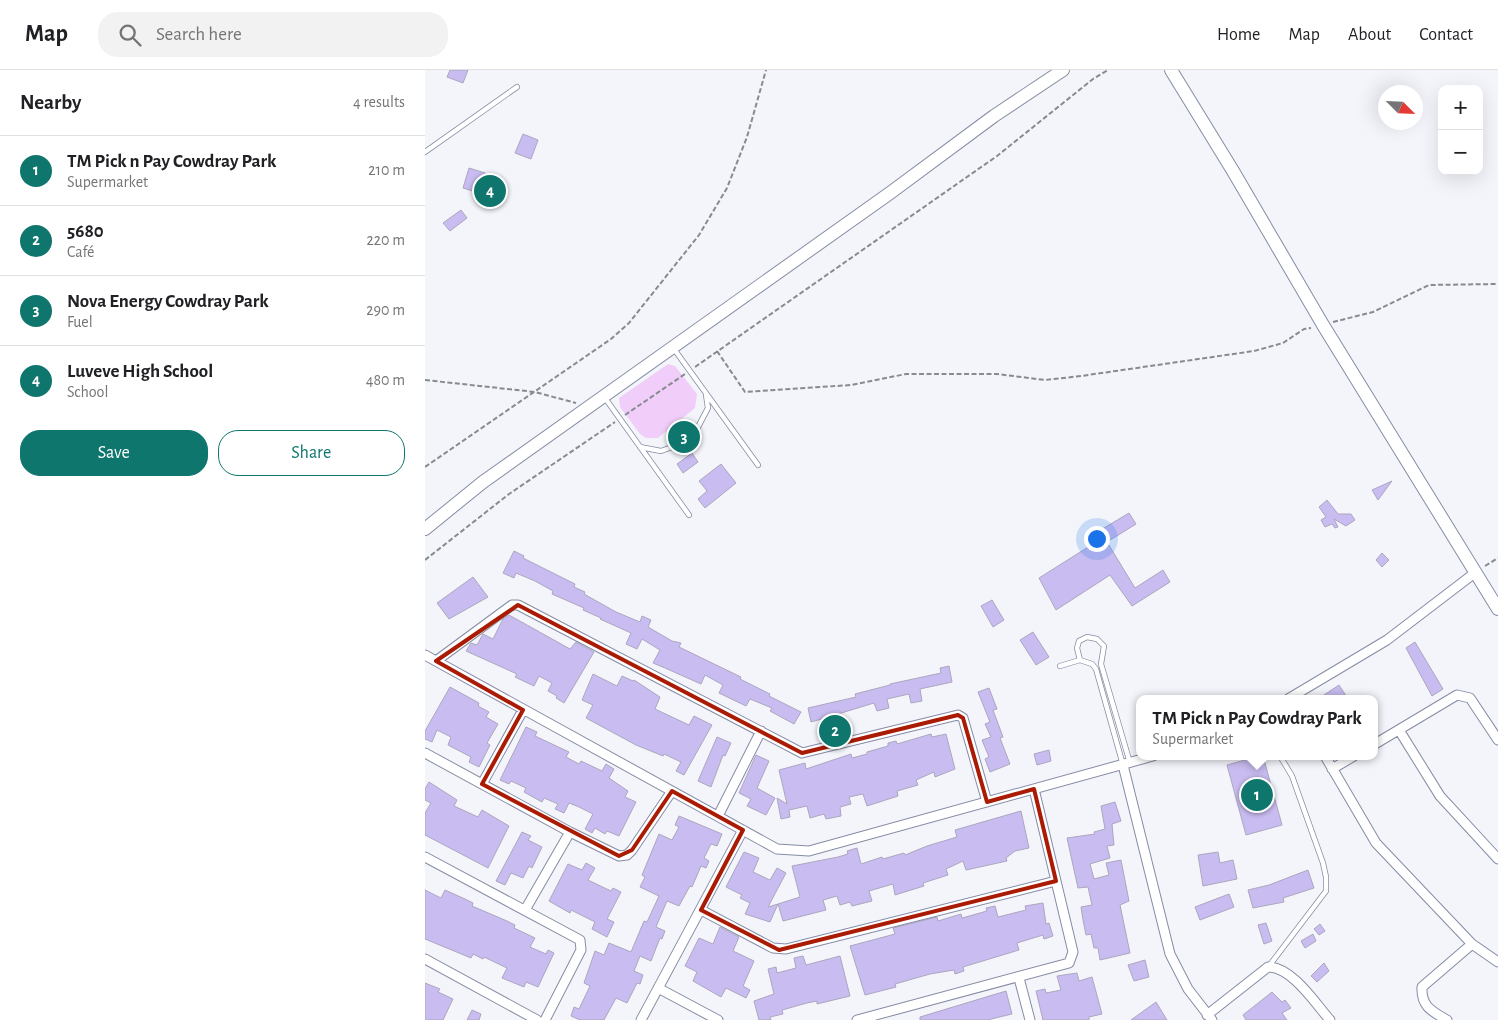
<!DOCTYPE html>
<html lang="en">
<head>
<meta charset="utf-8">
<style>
  :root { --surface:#fff; --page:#f2f2f2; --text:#202124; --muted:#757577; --line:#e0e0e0; --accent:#0f766e }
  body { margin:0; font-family:"Alegreya Sans",sans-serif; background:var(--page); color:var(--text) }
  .controls { position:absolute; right:15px; top:15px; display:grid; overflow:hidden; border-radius:10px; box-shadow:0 5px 20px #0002 }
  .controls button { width:45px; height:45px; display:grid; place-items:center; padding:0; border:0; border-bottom:1px solid var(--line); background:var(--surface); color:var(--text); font:25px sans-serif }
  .compass { position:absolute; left:953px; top:15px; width:45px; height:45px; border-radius:50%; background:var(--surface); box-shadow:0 5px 20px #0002; rotate:114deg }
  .you { position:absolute; left:671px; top:468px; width:18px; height:18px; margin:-12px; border:4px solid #fff; border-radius:50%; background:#1a73e8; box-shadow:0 0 0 8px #1a73e833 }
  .badge { display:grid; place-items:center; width:32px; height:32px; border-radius:50%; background:var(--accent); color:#fff; font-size:16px; font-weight:700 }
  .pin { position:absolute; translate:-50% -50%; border:2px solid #fff; box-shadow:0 1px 5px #0006 }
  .popup { position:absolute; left:711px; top:625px; width:242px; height:65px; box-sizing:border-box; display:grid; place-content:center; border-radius:10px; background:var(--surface); filter:drop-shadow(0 1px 4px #0005); font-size:16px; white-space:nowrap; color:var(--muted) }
  .popup b { font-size:19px; color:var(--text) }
  .popup::after { content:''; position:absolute; left:50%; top:100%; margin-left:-10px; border:10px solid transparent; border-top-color:var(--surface) }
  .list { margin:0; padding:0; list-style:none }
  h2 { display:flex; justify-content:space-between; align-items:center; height:65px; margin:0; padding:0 20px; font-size:21px }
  h2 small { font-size:16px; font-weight:400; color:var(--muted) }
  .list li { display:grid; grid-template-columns:32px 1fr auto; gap:15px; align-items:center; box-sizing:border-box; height:70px; padding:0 20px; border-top:1px solid var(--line) }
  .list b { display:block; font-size:19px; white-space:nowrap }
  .list p { margin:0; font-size:16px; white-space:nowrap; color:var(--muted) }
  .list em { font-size:16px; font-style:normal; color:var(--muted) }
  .actions { display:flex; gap:10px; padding:15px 20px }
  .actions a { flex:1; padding:11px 0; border:1px solid var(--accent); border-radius:20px; text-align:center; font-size:18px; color:var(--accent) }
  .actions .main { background:var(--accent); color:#fff }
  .icon { flex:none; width:28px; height:28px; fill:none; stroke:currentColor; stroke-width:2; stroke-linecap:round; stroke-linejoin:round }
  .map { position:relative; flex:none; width:1073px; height:950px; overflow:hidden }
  header { display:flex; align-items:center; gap:30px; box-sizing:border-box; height:70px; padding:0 25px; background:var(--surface); border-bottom:1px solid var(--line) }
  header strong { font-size:24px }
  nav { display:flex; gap:28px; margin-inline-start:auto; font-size:18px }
  .search { width:350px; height:45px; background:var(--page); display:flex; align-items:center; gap:12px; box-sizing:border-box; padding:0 18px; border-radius:20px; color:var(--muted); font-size:19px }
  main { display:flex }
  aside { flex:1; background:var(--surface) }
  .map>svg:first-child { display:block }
</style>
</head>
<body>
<header>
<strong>Map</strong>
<div class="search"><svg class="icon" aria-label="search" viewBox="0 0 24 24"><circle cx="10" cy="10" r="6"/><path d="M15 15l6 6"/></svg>Search here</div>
<nav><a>Home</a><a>Map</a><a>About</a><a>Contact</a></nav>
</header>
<main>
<aside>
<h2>Nearby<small>4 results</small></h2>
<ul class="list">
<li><span class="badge">1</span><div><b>TM Pick n Pay Cowdray Park</b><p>Supermarket</p></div><em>210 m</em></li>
<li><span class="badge">2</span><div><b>5680</b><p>Café</p></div><em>220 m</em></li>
<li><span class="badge">3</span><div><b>Nova Energy Cowdray Park</b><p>Fuel</p></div><em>290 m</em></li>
<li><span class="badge">4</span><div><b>Luveve High School</b><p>School</p></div><em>480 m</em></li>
</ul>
<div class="actions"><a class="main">Save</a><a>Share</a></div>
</aside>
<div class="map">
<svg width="1073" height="950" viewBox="0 0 1073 950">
  <rect width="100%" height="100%" fill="#f4f5fb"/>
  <path fill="#f1cef9" d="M243 294 250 296 272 324 270 338 233 368H221L215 364 195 337 194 328Z"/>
  <path fill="#c9bcf1" stroke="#aca6bf" d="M25 0H43L38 13 22 7Z
    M98 64 113 70 106 89 90 83Z
    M44 98 60 103 54 123 38 118Z
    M36 140 42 148 25 161 18 153Z
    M267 383 273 392 258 403 252 394Z
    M296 394 311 413 280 438 273 429 282 421 274 411Z
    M967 411 953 430 947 420Z
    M902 430 913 444H926L930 450 921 456 909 449 913 457 910 458 907 454 900 457 896 450 901 447 894 437Z
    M704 443 711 454 682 472 710 518 738 500 745 512 707 536 685 505 631 540 614 508 668 474 664 467Z
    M89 481 99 486 98 488 150 514 149 517 160 522 159 524 191 542 215 552 217 546 226 550 223 557 247 571 256 573 254 577 316 607 315 609 345 624 344 626 376 642 369 654 345 641 347 638 325 629 321 636 294 623 298 615 280 605 276 614 240 598 228 593 235 580 217 569 212 579 201 574 206 563 175 549 176 548 158 540 159 538 127 524 128 521 110 511 91 503 89 508 78 503Z
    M957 483 964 490 957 497 951 490Z
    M48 507 63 527 24 549 12 533Z
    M567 530 579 550 568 557 556 536Z
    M84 545 145 579 151 572 169 582 139 633 131 628 132 626 123 621 127 613 114 606 109 616 90 607 92 604 41 581 46 573 52 575 58 564 68 569 78 549Z
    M608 562 624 587 611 595 595 570Z
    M990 572 1018 619 1007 626 981 578Z
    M524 596 527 612 495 619 497 631 486 633 484 624 462 629 464 638 452 641 449 633 413 644 416 655 402 658 400 648 386 652 383 638 431 627 430 624 465 615V614L516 603 515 598Z
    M168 604 192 616 197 606 208 611 209 610 235 627 230 639 264 655 269 646 287 655 259 705 251 701 256 692 239 684 238 686 211 675 161 648 168 635 157 630Z
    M914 615 923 629H893Z
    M25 617 54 633 53 636 64 642 61 647 73 654 62 673 65 675 54 697 44 692 46 687 23 675 26 667 12 660 7 672 0 669V661Z
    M564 618 572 639 568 640 578 667 575 668 585 694 565 702 560 689 564 687 557 670 566 667 560 654 565 652 553 622Z
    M101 657 112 662 110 666 144 682 141 687 154 694 156 691 177 701 181 694 189 699 184 708 203 721 200 727 211 732 194 766 182 761 180 764 170 758 167 763 160 759 168 744 154 737 144 733 139 743 130 739 133 734 119 728 117 732 99 722 101 718 86 711 84 714 75 710Z
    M506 664 507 667 521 664 530 699 510 707 509 702 491 710 493 715 472 721 473 726 442 736 438 724 424 727 426 734 415 737 416 746 401 749 399 744 385 748 382 736 364 740 365 747 356 749 352 728 362 734 354 700 380 693 381 699 426 684 427 688 442 684V682L463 676V673L471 671 472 674Z
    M292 667 306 673 300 686 298 685 286 717 273 711Z
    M624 680 626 691 612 695 609 684Z
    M331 685 344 691 332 718 350 728 341 745 322 736 326 729 314 723Z
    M834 686H838L857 755 821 765 802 695Z
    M4 712 32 730 29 736 53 747 57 740 84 756 63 798 0 765V743L6 733 0 730V719Z
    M690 732 696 751 687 754 689 775 682 776 685 788 665 794 669 809 684 805 681 793 696 790 704 831 695 835 705 883 675 890 673 878H669L666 864 661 865 658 850 656 837 667 835 663 817 653 818 642 768 670 764 669 762 680 759 676 736Z
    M596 741 604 778 590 781 581 788 582 791 541 800 538 791 521 799 523 805 498 813 499 816 470 825 468 814 444 821 447 831 427 836 425 832 415 835 412 826 398 830 401 840 358 851 353 834 375 827 367 796 413 787 423 784 422 781 432 778 436 794 457 787 458 789 479 783 480 785 502 776 532 767 530 760Z
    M254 746 297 764 292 776 286 774 279 788 284 791 281 798 276 796 267 817 265 816 254 836 242 831 231 857 240 861 237 869 235 868 226 891 215 886 209 901 218 905 215 914 212 913 202 933 191 928 179 950H155L146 946 149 937 154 939 165 916 159 913 170 881 179 885 184 873 206 882 219 851 222 852 234 826 215 817 220 807 217 805 234 764 247 770 254 757 250 755Z
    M97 762 106 766 103 770 117 777 107 798 104 796 98 808 86 803 80 815 71 811Z
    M319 782 334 788 328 802 345 810 352 798 361 803 343 837 353 834 345 852 320 844 325 833 315 828 317 825 301 817Z
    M793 782 795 793 808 790 812 809 778 816 773 785Z
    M161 793 170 798 163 810 186 821 188 818 196 822 182 849 189 852 182 867 167 859 170 852 146 840 145 843 124 831 143 794 157 800Z
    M883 800 889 818 858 828 859 832 828 838 823 820 844 815Z
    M0 820 16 828 20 820 40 829 48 833 47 836 82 851 90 855 89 858 110 868 105 877 121 884 123 880 129 883 113 917 101 912 99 917 77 908 82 898 59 887 58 889 48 884 46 888 0 869Z
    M804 824 809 837 775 850 770 837Z
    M618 833 621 854 624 853 628 866 619 869 618 865 592 873 594 880 538 897 539 901 530 904 529 900 505 904 470 914 471 917 440 925 425 876 470 864 468 858 512 847 513 851 536 844 537 848 562 841 561 838 570 836 573 847 601 840 600 836Z
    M841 853 847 871 839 874 833 855Z
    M895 854 900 861 894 865 889 859Z
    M295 857 314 867 308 881 329 891 318 916 325 920 321 928 301 918 296 927 268 911 272 902 260 896 274 868 288 874Z
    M888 864 891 871 880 878 876 871Z
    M378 886 381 895 415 886 425 926 392 934V931L382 933 357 940 358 944 345 947 346 950H334L329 931 349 924 343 899 351 897 352 903 371 898 369 888Z
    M720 890 724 907 709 911 703 895Z
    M899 893 904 901 892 912 886 906Z
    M652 903 654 911 667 907 677 944 664 947V950H618L611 921 620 919 621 923 636 920 632 906Z
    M0 913 15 919 13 922 28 929 18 950H0Z
    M581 921 587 944 562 950H495V947Z
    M847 922 857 932 860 930 866 938 857 943 862 950H821L818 945Z
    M731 932 742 950H706Z
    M47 940 56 944 54 950H42Z"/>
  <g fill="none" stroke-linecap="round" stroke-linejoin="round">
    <defs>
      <path id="lane" d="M0 82 92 17
        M249 279 333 395
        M180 328 264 445
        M215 377 236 381 247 377 272 359 283 338 281 325
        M635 596 655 590
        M698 695 671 599 667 594 655 590 652 578 654 571 662 567 672 569 679 576 676 594 705 693
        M844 896 901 821V807L898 793 867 706 855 686"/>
      <path id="street" d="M0 585 352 779 384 781 728 686
        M11 591 87 535H93L377 683 533 645 538 648 562 732
        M863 629 962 570 1051 502
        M974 660 1015 726 1073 789
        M950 674 1032 625 1045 628 1073 670
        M0 683 145 762 194 786 202 785 207 780 247 721
        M900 686 951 773 1047 874 1073 892
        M698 695 745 884 763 919 787 950
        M907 699 929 686
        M57 714 98 640
        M293 746 336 661
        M0 787 155 870 156 880 120 950
        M100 840 145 762
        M276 840 348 878 361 879 631 811
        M0 889 112 950
        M594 908 605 950
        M233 918 293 950
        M782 945 843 897C867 897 890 933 905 950
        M216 950 318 760
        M432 950 644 893 648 882 609 719
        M1022 950C1006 941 996 936 997 917L1047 874"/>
      <path id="secondary" d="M746 0 808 101 898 255 1073 539
        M0 459 58 412 465 123 569 46 638 0"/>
    </defs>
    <use href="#lane" stroke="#858ca4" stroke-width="6"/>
    <use href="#street" stroke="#858ca4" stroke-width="11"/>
    <use href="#secondary" stroke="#858ca4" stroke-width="14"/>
    <path stroke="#888a92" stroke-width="2" stroke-dasharray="5 2.5" stroke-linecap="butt" d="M908 252 948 242 1004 215 1073 214
      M292 281 320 322 426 315 481 304H572L620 310 656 306 829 281 858 273 879 259 886 258
      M270 297 572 86 668 9 683 0
      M0 310 110 322 151 333
      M200 345 260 304
      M0 397 186 269 204 253 274 165 302 118 322 67 341 0
      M0 490 84 424 190 352
      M1060 496 1073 488"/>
    <use href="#lane" stroke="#fff" stroke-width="4.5"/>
    <use href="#street" stroke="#fff" stroke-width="9"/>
    <use href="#secondary" stroke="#fff" stroke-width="12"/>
  </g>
  <path fill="none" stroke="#aa1b05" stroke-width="4" stroke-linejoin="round" d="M93 535 377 683 533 645 538 648 562 732 609 719 631 811 354 880 276 840 318 760 247 721 207 780 194 786 57 714 98 640 11 591Z"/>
</svg>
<div class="controls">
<button>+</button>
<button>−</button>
</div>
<svg class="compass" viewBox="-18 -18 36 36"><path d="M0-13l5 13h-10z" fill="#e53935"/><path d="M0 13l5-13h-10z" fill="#757577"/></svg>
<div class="you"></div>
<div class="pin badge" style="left:832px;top:725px">1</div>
<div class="popup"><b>TM Pick n Pay Cowdray Park</b>Supermarket</div>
<div class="pin badge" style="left:410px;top:661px">2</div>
<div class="pin badge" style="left:259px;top:367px">3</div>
<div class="pin badge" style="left:65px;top:121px">4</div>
</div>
</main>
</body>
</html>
